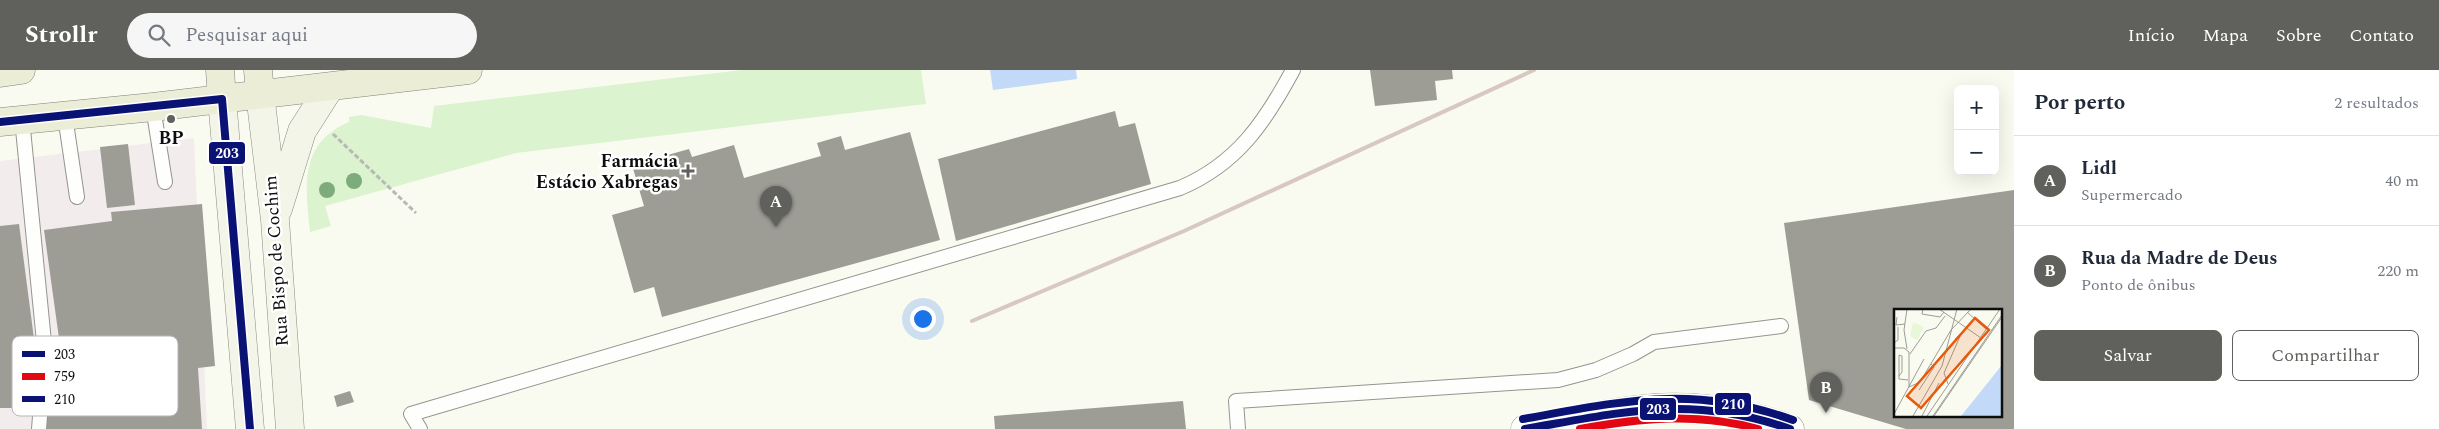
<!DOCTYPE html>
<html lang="pt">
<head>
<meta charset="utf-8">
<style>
  :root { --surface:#fff; --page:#f6f6f7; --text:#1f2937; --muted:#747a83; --line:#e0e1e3; --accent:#60605c }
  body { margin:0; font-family:Spectral,serif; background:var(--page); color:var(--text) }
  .controls { position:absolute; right:15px; top:15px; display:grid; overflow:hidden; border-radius:8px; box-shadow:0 5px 20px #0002 }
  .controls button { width:45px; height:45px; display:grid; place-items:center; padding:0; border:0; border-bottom:1px solid var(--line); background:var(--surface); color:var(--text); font:25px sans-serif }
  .you { position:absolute; left:922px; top:248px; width:18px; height:18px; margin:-12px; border:4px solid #fff; border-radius:50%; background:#1a73e8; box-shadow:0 0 0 8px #1a73e833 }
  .badge { display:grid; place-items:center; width:32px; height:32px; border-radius:50%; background:var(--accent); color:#fff; font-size:16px; font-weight:700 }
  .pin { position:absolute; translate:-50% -41px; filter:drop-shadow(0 1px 2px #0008) }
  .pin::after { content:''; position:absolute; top:26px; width:18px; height:15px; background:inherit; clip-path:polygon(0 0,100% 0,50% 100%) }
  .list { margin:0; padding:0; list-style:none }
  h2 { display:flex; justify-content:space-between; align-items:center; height:65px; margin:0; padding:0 20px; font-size:21px }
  h2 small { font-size:16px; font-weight:400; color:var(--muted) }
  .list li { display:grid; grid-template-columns:32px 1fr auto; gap:15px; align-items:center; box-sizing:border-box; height:90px; padding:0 20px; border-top:1px solid var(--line) }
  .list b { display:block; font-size:19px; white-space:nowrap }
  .list p { margin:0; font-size:16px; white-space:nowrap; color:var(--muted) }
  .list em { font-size:16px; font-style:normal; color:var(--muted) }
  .actions { display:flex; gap:10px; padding:15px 20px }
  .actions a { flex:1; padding:11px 0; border:1px solid var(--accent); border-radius:8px; text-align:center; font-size:18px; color:var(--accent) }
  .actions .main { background:var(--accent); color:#fff }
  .icon { flex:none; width:28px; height:28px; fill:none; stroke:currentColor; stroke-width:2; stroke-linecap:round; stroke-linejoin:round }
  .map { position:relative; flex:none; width:2014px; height:359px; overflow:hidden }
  header { display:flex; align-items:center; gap:30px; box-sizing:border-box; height:70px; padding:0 25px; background:var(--accent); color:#fff }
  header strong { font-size:24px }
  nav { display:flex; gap:28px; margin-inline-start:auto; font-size:18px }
  .search { width:350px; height:45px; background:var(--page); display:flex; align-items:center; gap:12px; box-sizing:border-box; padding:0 18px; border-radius:28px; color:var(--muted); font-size:19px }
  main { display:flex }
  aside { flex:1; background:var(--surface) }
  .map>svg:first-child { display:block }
</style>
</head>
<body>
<header>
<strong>Strollr</strong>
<div class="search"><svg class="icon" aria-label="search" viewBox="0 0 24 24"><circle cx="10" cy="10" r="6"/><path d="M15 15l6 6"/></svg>Pesquisar aqui</div>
<nav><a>Início</a><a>Mapa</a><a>Sobre</a><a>Contato</a></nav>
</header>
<main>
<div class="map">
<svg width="2014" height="359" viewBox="0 0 2014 359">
  <rect width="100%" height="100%" fill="#fafbf0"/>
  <path fill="#f2eced" d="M194 68 207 359H0V91Z"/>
  <path fill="#dbf3ce" d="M742 0H921L926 34 516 83 325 136 331 156 310 162C305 116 299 73 349 52V47L361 45 431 58 434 36Z"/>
  <path fill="#c3d9f8" d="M990 0H1076L1077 9 993 20Z"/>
  <path fill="#9d9d96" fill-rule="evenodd" d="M1370 0H1452L1453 9 1435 11 1437 30 1375 36Z
    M1115 41 1119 57 1135 53 1151 114 956 171 938 89Z
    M910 62 940 170 662 247 654 217 634 223 612 145 644 136 632 95 689 79 692 87 734 75 744 108 821 86 817 73 841 66 845 80Z
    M128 74 135 135 107 138 100 77Z
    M2014 120V359H1906L1809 330 1784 153ZM1895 240H2000V345H1895Z
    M202 134 215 296 198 298 202 359H45L50 290H62L44 160 112 151 111 142Z
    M19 154 36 284 14 338H0V156Z
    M350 321 354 332 337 337 334 326Z
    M1183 331 1186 359H995L994 346Z"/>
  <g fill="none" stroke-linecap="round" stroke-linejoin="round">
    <defs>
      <path id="service" d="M153 37 165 112
        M65 46 77 127
        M22 49 45 282 39 359
        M420 359 411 344 1180 118C1237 94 1265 52 1293 0
        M1238 359 1236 331 1558 310 1596 300 1633 284 1654 272 1781 256"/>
      <path id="tertiary" d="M1525 359C1567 352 1611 341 1654 338 1698 335 1749 343 1790 359"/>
      <path id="secondary" d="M260 24 275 150 290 359
        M222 29 250 359
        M278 139 302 61 330 17"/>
      <path id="primary" d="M220 0 222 29
        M258 0 260 24
        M0 3 21 0
        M0 52 153 37 468 0"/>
    </defs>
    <use href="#service" stroke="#94948f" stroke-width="16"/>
    <use href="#tertiary" stroke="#94948f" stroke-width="29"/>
    <use href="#secondary" stroke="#8a8b86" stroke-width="29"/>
    <use href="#primary" stroke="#81817c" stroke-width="29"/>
    <path stroke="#b8b8b6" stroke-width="3" stroke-dasharray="5 2.5" stroke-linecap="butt" d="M333 64 416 143"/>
    <use href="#service" stroke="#fefefd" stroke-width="14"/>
    <use href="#tertiary" stroke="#fefefd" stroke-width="28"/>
    <use href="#secondary" stroke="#f3f5e8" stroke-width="28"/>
    <use href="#primary" stroke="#ecedd7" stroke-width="28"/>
    <path stroke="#d8c8c2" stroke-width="4" d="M972 251 1184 161 1534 0"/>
    <defs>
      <path id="bus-1" d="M0 52 222 29 250 359
        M1525 359C1624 342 1691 324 1790 359"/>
      <path id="bus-2" d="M1580 359C1640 348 1698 342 1758 359"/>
      <path id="bus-3" d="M1523 349C1624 331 1692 314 1793 350"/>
    </defs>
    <use href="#bus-1" stroke="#fff" stroke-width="11"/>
    <use href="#bus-2" stroke="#fff" stroke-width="11"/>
    <use href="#bus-3" stroke="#fff" stroke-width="11"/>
    <use href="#bus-1" stroke="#0a1274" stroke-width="8"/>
    <use href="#bus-2" stroke="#e30613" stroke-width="8"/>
    <use href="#bus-3" stroke="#0a1274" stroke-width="8"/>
  </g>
  <g fill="#7eab7b">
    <circle cx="354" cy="111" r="8"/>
    <circle cx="327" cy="120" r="8"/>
  </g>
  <g fill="#60605c" stroke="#fff" stroke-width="2">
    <circle cx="171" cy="49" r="5"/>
    <path d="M685.5 93.5h5v5h5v5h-5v5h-5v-5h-5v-5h5z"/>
  </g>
  <g text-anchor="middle" stroke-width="5" stroke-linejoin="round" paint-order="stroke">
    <g font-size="18" font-weight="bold" fill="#0d0d0d" stroke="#fff">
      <text x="171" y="74">BP</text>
      <text x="678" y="97" text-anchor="end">Farmácia<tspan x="678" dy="21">Estácio Xabregas</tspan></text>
    </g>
    <g font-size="18" fill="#0d0d0d" stroke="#fff">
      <text transform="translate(276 191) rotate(-94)" y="6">Rua Bispo de Cochim</text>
    </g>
  </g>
  <g transform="translate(1894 239)">
    <rect width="108" height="108" fill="#fafbf0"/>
    <path d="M19 13 30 18 23 31 16 27Z" fill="#e7f7d8"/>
    <path d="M107 57V107H67L96 71Z" fill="#c3d9f8"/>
    <path fill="none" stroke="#9b9c95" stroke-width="1" d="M13 0 10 21 13 40M29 0 28 5 46 8 50 3M45 0 87 29M73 3 92 20M3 8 2 16 11 15M0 34 4 31V18M0 39H10L15 43V78M16 45 32 22 42 19 51 7M5 67 8 63V47L5 46V70L14 71M54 75 50 64 67 25 61 30M15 78 26 73 57 21 77 0M25 81 40 58 37 55M0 105 30 50M19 107 48 57 63 0M28 107 45 74M33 107 106 0M39 107 108 6M40 107 108 8"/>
    <path fill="#e8590c" fill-opacity="0.15" stroke="#e8590c" stroke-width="2.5" d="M81 9 95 21 27 99 13 87Z"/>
    <rect width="108" height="108" fill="none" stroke="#0d0d0d" stroke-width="2.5"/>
  </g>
  <rect x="12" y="266" width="166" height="80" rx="8" fill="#fff" stroke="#b6b6b6" stroke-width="1"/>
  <rect x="22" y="281" width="23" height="6" fill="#0a1274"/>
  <rect x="22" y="303" width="23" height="7" fill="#e30613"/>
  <rect x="22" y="326" width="23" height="6" fill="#0a1274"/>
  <g font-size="14" fill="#0d0d0d">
    <text x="54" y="289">203</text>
    <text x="54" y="311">759</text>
    <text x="54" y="334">210</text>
  </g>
  <g stroke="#fff" stroke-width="2">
    <rect x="208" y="71" width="38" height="24" rx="5" fill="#0a1274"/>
    <rect x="1714" y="322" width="38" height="24" rx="5" fill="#0a1274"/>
    <rect x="1639" y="327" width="38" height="24" rx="5" fill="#0a1274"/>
  </g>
  <g font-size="14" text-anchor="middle" font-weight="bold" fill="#fff">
    <text x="227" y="88">203</text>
    <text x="1733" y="339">210</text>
    <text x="1658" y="344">203</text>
  </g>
</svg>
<div class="controls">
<button>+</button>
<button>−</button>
</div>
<div class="you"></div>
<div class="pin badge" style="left:776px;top:157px">A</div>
<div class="pin badge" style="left:1826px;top:343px">B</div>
</div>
<aside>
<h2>Por perto<small>2 resultados</small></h2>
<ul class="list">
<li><span class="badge">A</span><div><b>Lidl</b><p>Supermercado</p></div><em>40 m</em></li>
<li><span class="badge">B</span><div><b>Rua da Madre de Deus</b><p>Ponto de ônibus</p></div><em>220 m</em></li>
</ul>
<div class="actions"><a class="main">Salvar</a><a>Compartilhar</a></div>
</aside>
</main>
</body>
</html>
